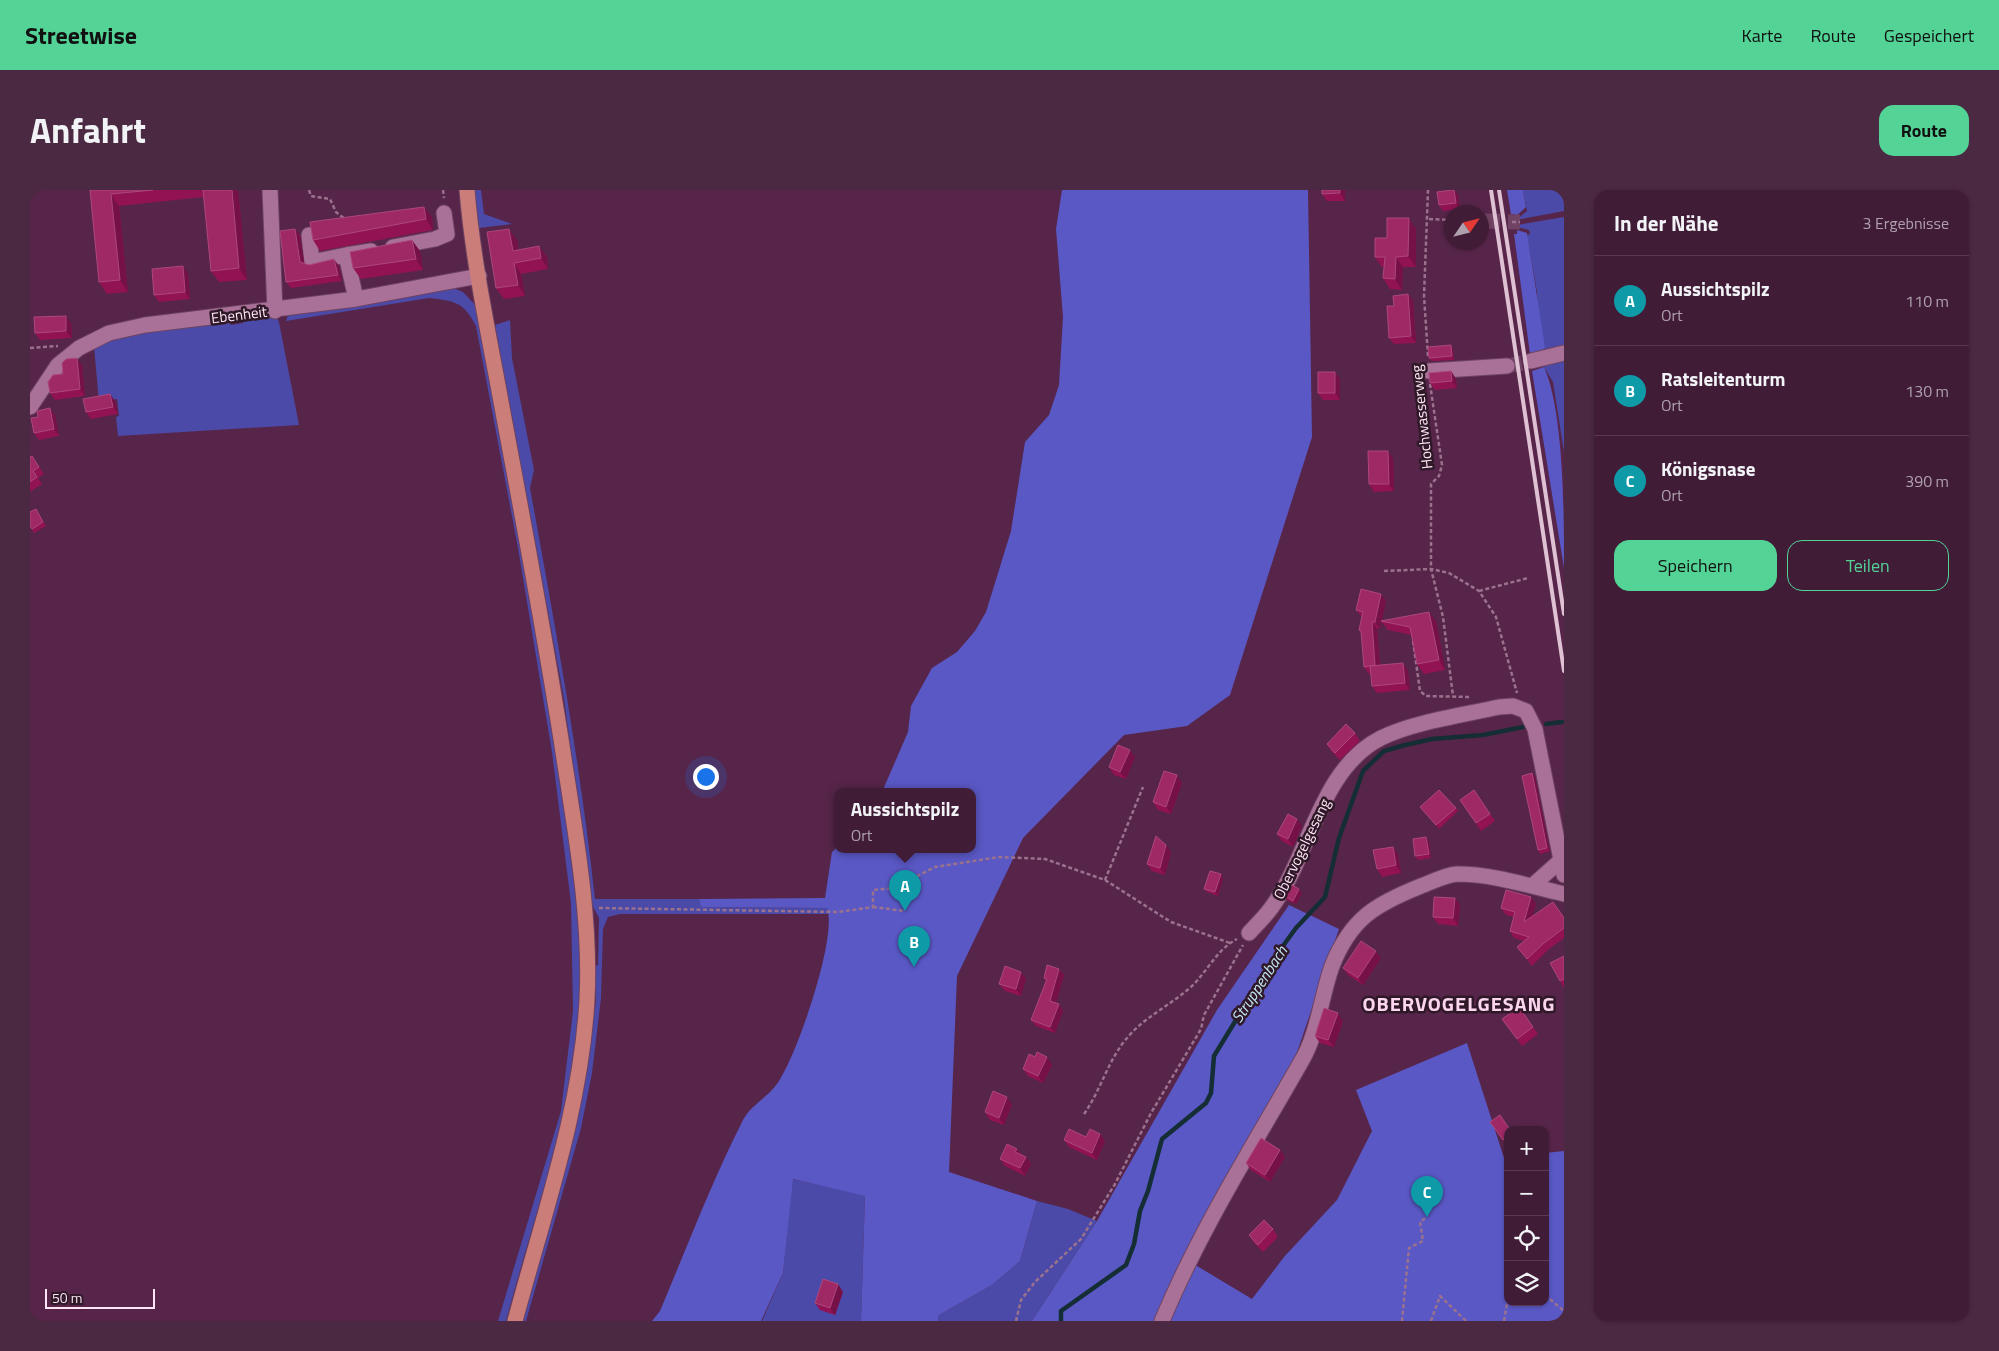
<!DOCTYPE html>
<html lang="de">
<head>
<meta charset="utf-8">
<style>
  :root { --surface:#411c37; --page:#4c2942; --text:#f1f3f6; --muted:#aea1ad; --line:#5a3a52; --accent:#53d396 }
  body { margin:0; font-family:"Titillium Web",sans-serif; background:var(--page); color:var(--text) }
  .controls { position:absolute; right:15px; bottom:15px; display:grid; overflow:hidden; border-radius:10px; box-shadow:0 1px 4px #0004 }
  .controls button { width:45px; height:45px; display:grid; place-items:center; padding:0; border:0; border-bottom:1px solid var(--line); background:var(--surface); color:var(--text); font:25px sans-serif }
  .compass { position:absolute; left:1414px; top:15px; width:45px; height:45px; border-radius:50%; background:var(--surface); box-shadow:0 1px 4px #0004; rotate:55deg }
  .scale { position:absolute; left:15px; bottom:12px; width:110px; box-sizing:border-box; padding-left:5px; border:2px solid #ffe5f5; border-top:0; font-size:14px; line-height:18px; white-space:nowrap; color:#ffe5f5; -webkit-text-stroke:4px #2f1928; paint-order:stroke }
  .you { position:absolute; left:675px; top:586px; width:18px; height:18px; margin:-12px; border:4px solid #fff; border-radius:50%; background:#1a73e8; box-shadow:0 0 0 8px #1a73e833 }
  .badge { display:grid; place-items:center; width:32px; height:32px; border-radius:50%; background:var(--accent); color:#fff; font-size:16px; font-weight:700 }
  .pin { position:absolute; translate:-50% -41px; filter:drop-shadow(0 1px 2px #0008) }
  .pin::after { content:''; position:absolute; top:26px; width:18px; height:15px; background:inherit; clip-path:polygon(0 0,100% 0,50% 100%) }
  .popup { position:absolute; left:804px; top:598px; width:142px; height:65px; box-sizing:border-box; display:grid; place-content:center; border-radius:10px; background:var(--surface); filter:drop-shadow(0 1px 4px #0005); font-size:16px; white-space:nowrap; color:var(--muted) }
  .popup b { font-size:19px; color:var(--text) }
  .popup::after { content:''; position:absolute; left:50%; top:100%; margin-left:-10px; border:10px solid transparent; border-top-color:var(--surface) }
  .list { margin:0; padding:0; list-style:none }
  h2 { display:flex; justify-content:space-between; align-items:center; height:65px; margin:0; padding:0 20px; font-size:21px }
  h2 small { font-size:16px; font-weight:400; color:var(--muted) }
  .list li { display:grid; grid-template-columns:32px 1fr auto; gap:15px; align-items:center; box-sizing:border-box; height:90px; padding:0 20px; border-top:1px solid var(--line) }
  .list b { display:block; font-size:19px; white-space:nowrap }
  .list p { margin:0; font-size:16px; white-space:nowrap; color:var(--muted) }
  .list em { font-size:16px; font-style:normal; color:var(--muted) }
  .actions { display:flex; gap:10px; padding:15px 20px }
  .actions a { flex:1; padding:11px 0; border:1px solid var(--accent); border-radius:15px; text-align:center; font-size:18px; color:var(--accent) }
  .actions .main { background:var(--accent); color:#111 }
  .icon { flex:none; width:28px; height:28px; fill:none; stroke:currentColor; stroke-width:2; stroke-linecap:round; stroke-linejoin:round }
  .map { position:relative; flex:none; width:1534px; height:1131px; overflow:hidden; border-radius:15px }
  header { display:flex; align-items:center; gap:30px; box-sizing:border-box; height:70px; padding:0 25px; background:var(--accent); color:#111 }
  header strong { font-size:24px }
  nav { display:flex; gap:28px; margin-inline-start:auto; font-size:18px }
  .intro { display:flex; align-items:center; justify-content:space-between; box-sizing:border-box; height:120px; padding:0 30px }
  h1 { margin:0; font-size:35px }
  .button { padding:12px 22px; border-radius:15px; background:var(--accent); color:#111; font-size:18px; font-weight:700 }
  main { display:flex; gap:30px; padding:0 30px }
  aside { flex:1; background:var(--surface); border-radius:15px; box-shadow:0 1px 4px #0004 }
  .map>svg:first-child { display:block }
</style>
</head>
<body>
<header>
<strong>Streetwise</strong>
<nav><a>Karte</a><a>Route</a><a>Gespeichert</a></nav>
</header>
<div class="intro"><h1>Anfahrt</h1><a class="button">Route</a></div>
<main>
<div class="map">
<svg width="1534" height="1131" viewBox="0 0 1534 1131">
  <rect width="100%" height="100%" fill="#572549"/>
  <path fill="#4b4aa8" d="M444 0H451L454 24 482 34 449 38Z
    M1493 0H1534V21L1486 30 1497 21Z
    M1534 27V159L1510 162 1507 102 1497 45 1500 44 1499 40 1487 37V35Z
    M423 98 433 102 447 117C468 232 489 348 510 464 530 574 553 696 550 808 546 915 503 1027 476 1131H468L531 921 543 821 541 713 522 562 488 358 446 136C434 112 425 111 399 108L256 131 259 122Z
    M245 124 249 132 269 235 88 246 86 227 89 226 87 209 69 212 64 156 97 145 199 129 201 135 213 133 212 127Z
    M480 130 482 168 504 280 500 298C525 435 550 571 565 709H669L671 717 797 718 799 724H590L578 727 573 739 571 808 562 883 551 938 496 1131H491L546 937 556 884 566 811 565 776 568 775 569 728 561 713 534 508 465 135Z
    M1534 167V262L1523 192 1514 177V172Z
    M762 989 835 1005 831 1131H732L753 1083Z
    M1007 1011 1038 1019 1067 1031 1002 1131H908L909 1125 962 1095 990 1071Z"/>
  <path fill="#5a58c5" d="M1032 0H1278L1282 247 1200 505 1157 536 1094 545 993 648 927 786 919 982 1007 1011 990 1071 962 1095 909 1125 908 1131H831L835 1006 763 989 753 1083 731 1131H622L630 1121C657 1057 682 991 713 930 721 915 738 907 747 894 766 868 808 747 797 718L671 717 669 709 795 708 802 662 807 657 808 660H942V602H852L878 542 881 516 902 478 927 462 945 441 956 422 981 341 995 252 1019 225 1029 195 1033 127 1026 39Z
    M1477 0H1493L1496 17 1485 27 1484 24H1481Z
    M1487 40 1497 43 1515 157 1510 162 1500 164 1484 44H1487Z
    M1514 177C1534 222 1534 324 1534 378L1502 181Z
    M1259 715 1309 739 1263 874 1127 1131H1002L1067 1031 1187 820Z
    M1437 853 1474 968H1478V1112H1515V963L1534 961V1131H1137L1162 1073 1222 1109 1254 1067 1307 1010 1342 941 1326 900Z"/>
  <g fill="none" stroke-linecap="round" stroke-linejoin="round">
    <path stroke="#152d35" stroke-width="4.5" d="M1516 534 1532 532
      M1031 1131V1121L1096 1075 1104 1054 1110 1021 1118 1001 1132 949 1176 913 1181 903 1184 866 1242 771 1266 738 1295 707 1309 648 1333 581 1354 561 1375 555 1402 549 1453 545 1493 537"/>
    <path stroke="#704263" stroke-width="15" stroke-dasharray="15 8" stroke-linecap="butt" d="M1455 31 1490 32
      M1477 176 1501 171"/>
    <defs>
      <path id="minor" d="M240 0 245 121
        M279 45 282 72 316 65
        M363 57 405 49 417 44 414 23
        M326 109 316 65 341 61
        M1501 171 1534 163
        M1399 181 1477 176
        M0 217 28 175 49 158 79 143 115 135 326 109 449 86
        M1502 696 1530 671
        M1219 743C1227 734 1237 725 1244 714 1280 663 1291 578 1351 548 1383 532 1434 525 1469 517L1483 516 1496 521 1505 539 1534 685
        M1132 1131C1170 1040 1222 958 1271 872 1288 844 1291 807 1302 776 1321 728 1346 714 1391 696 1402 692 1415 685 1427 684 1463 684 1499 696 1534 704"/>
      <path id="major" d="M437 0C443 73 459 145 472 217 494 336 517 455 535 575 547 652 561 732 557 810 551 920 513 1026 485 1131"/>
    </defs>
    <use href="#minor" stroke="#6e4362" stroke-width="17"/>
    <use href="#major" stroke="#6e4362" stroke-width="17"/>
    <path stroke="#9a728e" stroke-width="2.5" stroke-dasharray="4 2.5" stroke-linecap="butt" d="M279 0 281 6 300 9 306 22 315 29
      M413 0 414 8
      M1399 29 1422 30
      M1452 31H1455
      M1482 32H1490
      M0 158 28 156
      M1398 166 1394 106 1398 0
      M1400 194 1412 275 1409 286 1401 294V379L1413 427 1423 506
      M1354 381 1401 379 1419 383 1449 401 1466 427 1487 503
      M1449 401 1498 388
      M1383 451 1390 501 1396 506 1439 507
      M1075 690 1113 597
      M843 717 875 721
      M569 718 808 722 843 717V700L864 698 905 677 969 667 1015 669 1075 690 1141 732 1200 753
      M1054 924C1071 900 1078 870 1097 848 1116 825 1144 814 1165 793 1179 778 1188 759 1207 749
      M1515 1105 1534 1121
      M986 1131 991 1110 1005 1092 1051 1049 1085 994 1121 923 1171 839 1174 825 1213 755
      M1372 1131 1379 1058 1393 1051 1390 1032 1397 1027
      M1401 1131 1410 1106 1436 1131
      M1474 1131 1478 1108"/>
    <use href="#minor" stroke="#aa7198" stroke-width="15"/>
    <use href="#major" stroke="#cb7d7a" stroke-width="15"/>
    <path stroke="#dfc1d4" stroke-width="4" d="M1461 0 1534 481
      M1469 0 1534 424"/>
  </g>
  <path fill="#921354" d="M60 0H208L217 90 189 92 181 81 174 7 89 16 98 102 77 104 69 92Z
    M1315 0V11H1297L1292 4Z
    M1424 0 1428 5 1430 19 1413 21 1409 15Z
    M394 17 402 27 403 40 290 61 283 50Z
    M1386 39V77H1373L1372 100 1360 99 1353 88 1354 77H1352L1345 67Z
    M270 45 274 73 279 75 309 76 312 91 261 98 256 92Z
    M487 50 488 60 517 67 518 79 491 84 495 106 474 109 466 98Z
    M390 61 393 80 331 89 323 78Z
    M158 84 160 109 129 112 124 105Z
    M1378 104 1383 111 1386 153 1364 154 1359 148Z
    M41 133 42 148 10 150 5 143Z
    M1423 158 1424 170 1402 171 1399 168Z
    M52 175 55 206 25 210 20 203 33 184Z
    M1421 181 1426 189 1427 198 1405 200 1400 193Z
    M1310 189V210H1293L1288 203Z
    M85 211 88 224 61 229 56 222Z
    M25 225 29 246 9 250 4 243Z
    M2 266 14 284 8 288 12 294 0 302V267Z
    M1363 268 1364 301 1344 302 1339 294Z
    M6 319 16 336 4 343 0 336Z
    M1356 411 1350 439 1347 438 1350 475 1378 481 1380 500 1347 503 1342 496 1341 483 1339 484 1334 477 1332 444 1329 440 1332 427 1326 420Z
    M1351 431H1406L1415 480 1394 484 1387 474 1382 445 1358 440Z
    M1325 543 1330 551 1310 570 1302 562 1297 554Z
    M1105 567 1096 589 1084 585 1079 577Z
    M1502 583 1505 587 1520 661 1510 664 1508 660Z
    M1152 593 1141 624 1128 620 1123 612Z
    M1444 600 1465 631 1451 641 1430 610Z
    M1390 617 1426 618 1428 621 1409 639Z
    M1272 636 1263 657 1252 651 1247 644Z
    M1399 651 1401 668 1388 670 1385 666Z
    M1363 657 1368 664 1371 683 1352 687 1347 679Z
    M1141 662 1135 685 1122 681 1117 674Z
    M1191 684 1193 688 1188 706 1177 702 1174 699Z
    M1272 703 1266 714 1257 710 1255 706Z
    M1501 707 1506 714 1502 726 1534 728V748L1519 759 1502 776 1487 757 1494 751 1484 748 1480 741 1484 727 1476 725 1471 718Z
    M1425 708 1430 715 1428 736 1408 734 1403 727Z
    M1534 766V798L1530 791Z
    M1351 768 1333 795 1318 785 1313 778Z
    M1029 779 1034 785 1026 813 1029 814 1033 821 1025 843 1006 836 1001 830 1016 791 1014 788Z
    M996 789 991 806 975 801 969 794Z
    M1489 817 1508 844 1492 856 1472 829Z
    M1313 831 1304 857 1290 853 1285 846Z
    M1022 875 1013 893 998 886 993 879Z
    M982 914 974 935 960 930 955 922Z
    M1465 940H1478V957Z
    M1070 944 1075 951 1067 970 1039 957 1034 950Z
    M987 959 992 965 996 967 1001 974 995 986 975 976 970 969Z
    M1255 967 1240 992 1221 980 1216 973Z
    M1243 1039 1248 1047 1233 1062 1224 1053 1219 1045Z
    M813 1102 805 1125 790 1120 785 1113Z"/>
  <path fill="#761148" d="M202 0H208L217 90 209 78Z
    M1310 0H1315V11L1310 3Z
    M1424 0 1428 5 1430 19 1426 13Z
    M81 4 89 16 98 102 90 90Z
    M394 17 402 27 403 40 396 29Z
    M1379 28 1386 39V77L1378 66Z
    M265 39 270 45 275 78 270 72Z
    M479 39 487 50 490 71 483 61Z
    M382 50 390 61 393 80 386 69Z
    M509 56 517 67 518 79 511 68Z
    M1366 67 1373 77 1372 100 1365 89Z
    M304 69 309 76 312 91 308 85Z
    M484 73 491 84 495 106 488 95Z
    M153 76 158 84 160 109 155 102Z
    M1378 104 1383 111 1386 153 1381 146Z
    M36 126 41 133 42 148 36 141Z
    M1421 155 1423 158 1424 170 1422 166Z
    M47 168 52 175 55 206 50 199Z
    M1421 181 1426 189 1427 198 1422 191Z
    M1305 182 1310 189V210L1305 203Z
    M80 204 85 211 88 224 83 217Z
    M20 218 25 225 29 246 24 239Z
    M1358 261 1363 268 1364 301 1359 294Z
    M1351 404 1356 411 1350 439 1345 432Z
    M1399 422 1406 431 1415 480 1409 470Z
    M1342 432 1347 438 1350 483 1345 476Z
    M1373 473 1378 481 1380 500 1375 493Z
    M1100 560 1105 567 1096 589 1090 582Z
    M1502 583 1505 587 1520 661 1517 658Z
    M1147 585 1152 593 1141 624 1136 617Z
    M1267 629 1272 636 1263 657 1258 649Z
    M1396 647 1399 651 1401 668 1399 664Z
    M1136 655 1141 662 1135 685 1130 678Z
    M1363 657 1368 664 1371 683 1366 675Z
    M1191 684 1193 688 1188 706 1185 702Z
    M1269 699 1272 703 1266 714 1263 711Z
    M1501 707 1506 714 1499 739 1494 732Z
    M1425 708 1430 715 1428 736 1423 728Z
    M1346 761 1351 768 1333 795 1328 788Z
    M1029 779 1034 785 1025 818 1020 811Z
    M991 782 996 789 991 806 986 799Z
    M1029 814 1033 821 1025 843 1020 837Z
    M1308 823 1313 831 1304 857 1298 850Z
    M1017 867 1022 875 1013 893 1008 886Z
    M977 907 982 914 974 935 969 928Z
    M1070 944 1075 951 1067 970 1062 963Z
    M987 959 992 966 985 962Z
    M1250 960 1255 967 1240 992 1235 985Z
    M996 967 1001 974 995 986 990 978Z
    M808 1094 813 1102 805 1125 800 1118Z"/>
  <path fill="#9e2965" stroke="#ad477c" d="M60 0H123L81 4 90 90 69 92Z
    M173 0H202L209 78 181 81Z
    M1292 0H1310V3L1292 4Z
    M1422 0H1424L1426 13 1409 15 1407 2Z
    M394 17 396 29 283 50 280 32Z
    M1357 28H1379L1378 66 1366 67 1365 89 1353 88 1355 67H1345V48H1357Z
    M265 39 270 72 279 75 304 69 308 85 256 92 250 41Z
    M479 39 483 61 509 56 511 68 484 73 488 95 466 98 457 42Z
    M382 50 386 69 323 78 320 62Z
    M153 76 155 102 124 105 122 79Z
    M1378 104 1381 146 1359 148 1357 116H1364L1363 106Z
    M36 126V141L5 143 4 127Z
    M1421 155 1422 166 1399 168 1398 157Z
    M47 168 50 199 20 203 18 192 23 185 33 184 32 173 36 169Z
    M1421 181 1422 191 1400 193 1399 183Z
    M1288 182H1305V203H1288Z
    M80 204 83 217 56 222 53 209Z
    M20 218 24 239 4 243 1 228 8 227 7 221Z
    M1338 261H1358L1359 294H1339Z
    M2 266 9 277 3 281 7 287 0 292V267Z
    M6 319 13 332 2 339 0 336V322Z
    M1331 399 1351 404 1345 432H1342L1345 475 1334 477 1331 441 1329 440 1333 422 1326 420Z
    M1399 422 1409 470 1387 474 1380 437 1351 431Z
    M1373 473 1375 493 1342 496 1340 476Z
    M1316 534 1325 543 1305 563 1297 554Z
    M1088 555 1100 560 1090 582 1079 577Z
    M1134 581 1147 585 1136 617 1123 612Z
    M1502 583 1517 658 1508 660 1492 586Z
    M1409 600 1426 618 1406 635 1390 617Z
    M1444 600 1460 624 1446 633 1430 610Z
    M1258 624 1267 629 1258 649 1247 644Z
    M1126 646 1136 655 1130 678 1117 674Z
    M1396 647 1399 664 1385 666 1383 649Z
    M1363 657 1366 675 1347 679 1343 660Z
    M1180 681 1191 684 1185 702 1174 699Z
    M1262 695 1269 699 1263 711 1255 706Z
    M1476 700 1501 707 1494 732 1523 712 1534 728V738L1514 753 1497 769 1487 757 1499 747 1480 741 1485 722 1471 718Z
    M1404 707 1425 708 1423 728 1403 727Z
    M1331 751 1346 761 1328 788 1313 778Z
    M1534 766V789L1530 791 1520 773Z
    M1017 775 1029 779 1020 811 1029 814 1020 837 1001 830 1017 789 1014 788Z
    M975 776 991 782 986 799 969 794Z
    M1489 817 1503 837 1487 849 1472 829Z
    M1294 818 1308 823 1298 850 1285 846Z
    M1007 862 1017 867 1008 886 993 879 999 864 1005 867Z
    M963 901 977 907 969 928 955 922Z
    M1470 925 1480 940H1478V946L1473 950 1460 932Z
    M1039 939 1056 947 1060 939 1070 944 1062 963 1034 950Z
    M1231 948 1250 960 1235 985 1216 973Z
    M977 954 987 959 985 962 996 967 990 978 970 969Z
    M1234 1030 1243 1039 1228 1055 1219 1045Z
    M793 1089 808 1094 800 1118 785 1113Z"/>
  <g text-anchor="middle" stroke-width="5" stroke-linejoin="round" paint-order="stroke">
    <g font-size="15" fill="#ffe5f5" stroke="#2f1928">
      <text transform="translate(209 125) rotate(-7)" y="5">Ebenheit</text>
      <text transform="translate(1392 227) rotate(-96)" y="5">Hochwasserweg</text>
      <text transform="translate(1272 659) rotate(-64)" y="5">Obervogelgesang</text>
    </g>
    <g font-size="16" font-style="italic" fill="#c2e5f0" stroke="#2f1928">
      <text transform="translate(1229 794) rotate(-57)" y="6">Struppenbach</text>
    </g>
    <g font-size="20" font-weight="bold" letter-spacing="1" fill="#fcd5ee" stroke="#2f1928">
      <text x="1429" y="821">OBERVOGELGESANG</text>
    </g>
  </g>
</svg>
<div class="controls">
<button>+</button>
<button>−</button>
<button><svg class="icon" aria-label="locate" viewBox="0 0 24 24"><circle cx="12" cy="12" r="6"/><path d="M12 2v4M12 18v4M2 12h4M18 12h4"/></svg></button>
<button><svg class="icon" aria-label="layers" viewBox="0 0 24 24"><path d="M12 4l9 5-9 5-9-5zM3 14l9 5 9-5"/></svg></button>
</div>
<svg class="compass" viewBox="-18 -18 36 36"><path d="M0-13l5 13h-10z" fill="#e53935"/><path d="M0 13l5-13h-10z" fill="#aea1ad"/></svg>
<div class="scale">50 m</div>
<div class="you"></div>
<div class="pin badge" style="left:875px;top:721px;background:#0f9aa8">A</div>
<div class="popup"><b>Aussichtspilz</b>Ort</div>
<div class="pin badge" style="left:884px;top:777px;background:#0f9aa8">B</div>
<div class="pin badge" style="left:1397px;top:1027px;background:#0f9aa8">C</div>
</div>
<aside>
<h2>In der Nähe<small>3 Ergebnisse</small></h2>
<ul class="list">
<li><span class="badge" style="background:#0f9aa8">A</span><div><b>Aussichtspilz</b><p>Ort</p></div><em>110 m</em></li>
<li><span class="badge" style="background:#0f9aa8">B</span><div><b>Ratsleitenturm</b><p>Ort</p></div><em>130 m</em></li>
<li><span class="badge" style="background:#0f9aa8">C</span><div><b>Königsnase</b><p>Ort</p></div><em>390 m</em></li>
</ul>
<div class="actions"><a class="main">Speichern</a><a>Teilen</a></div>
</aside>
</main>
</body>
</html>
